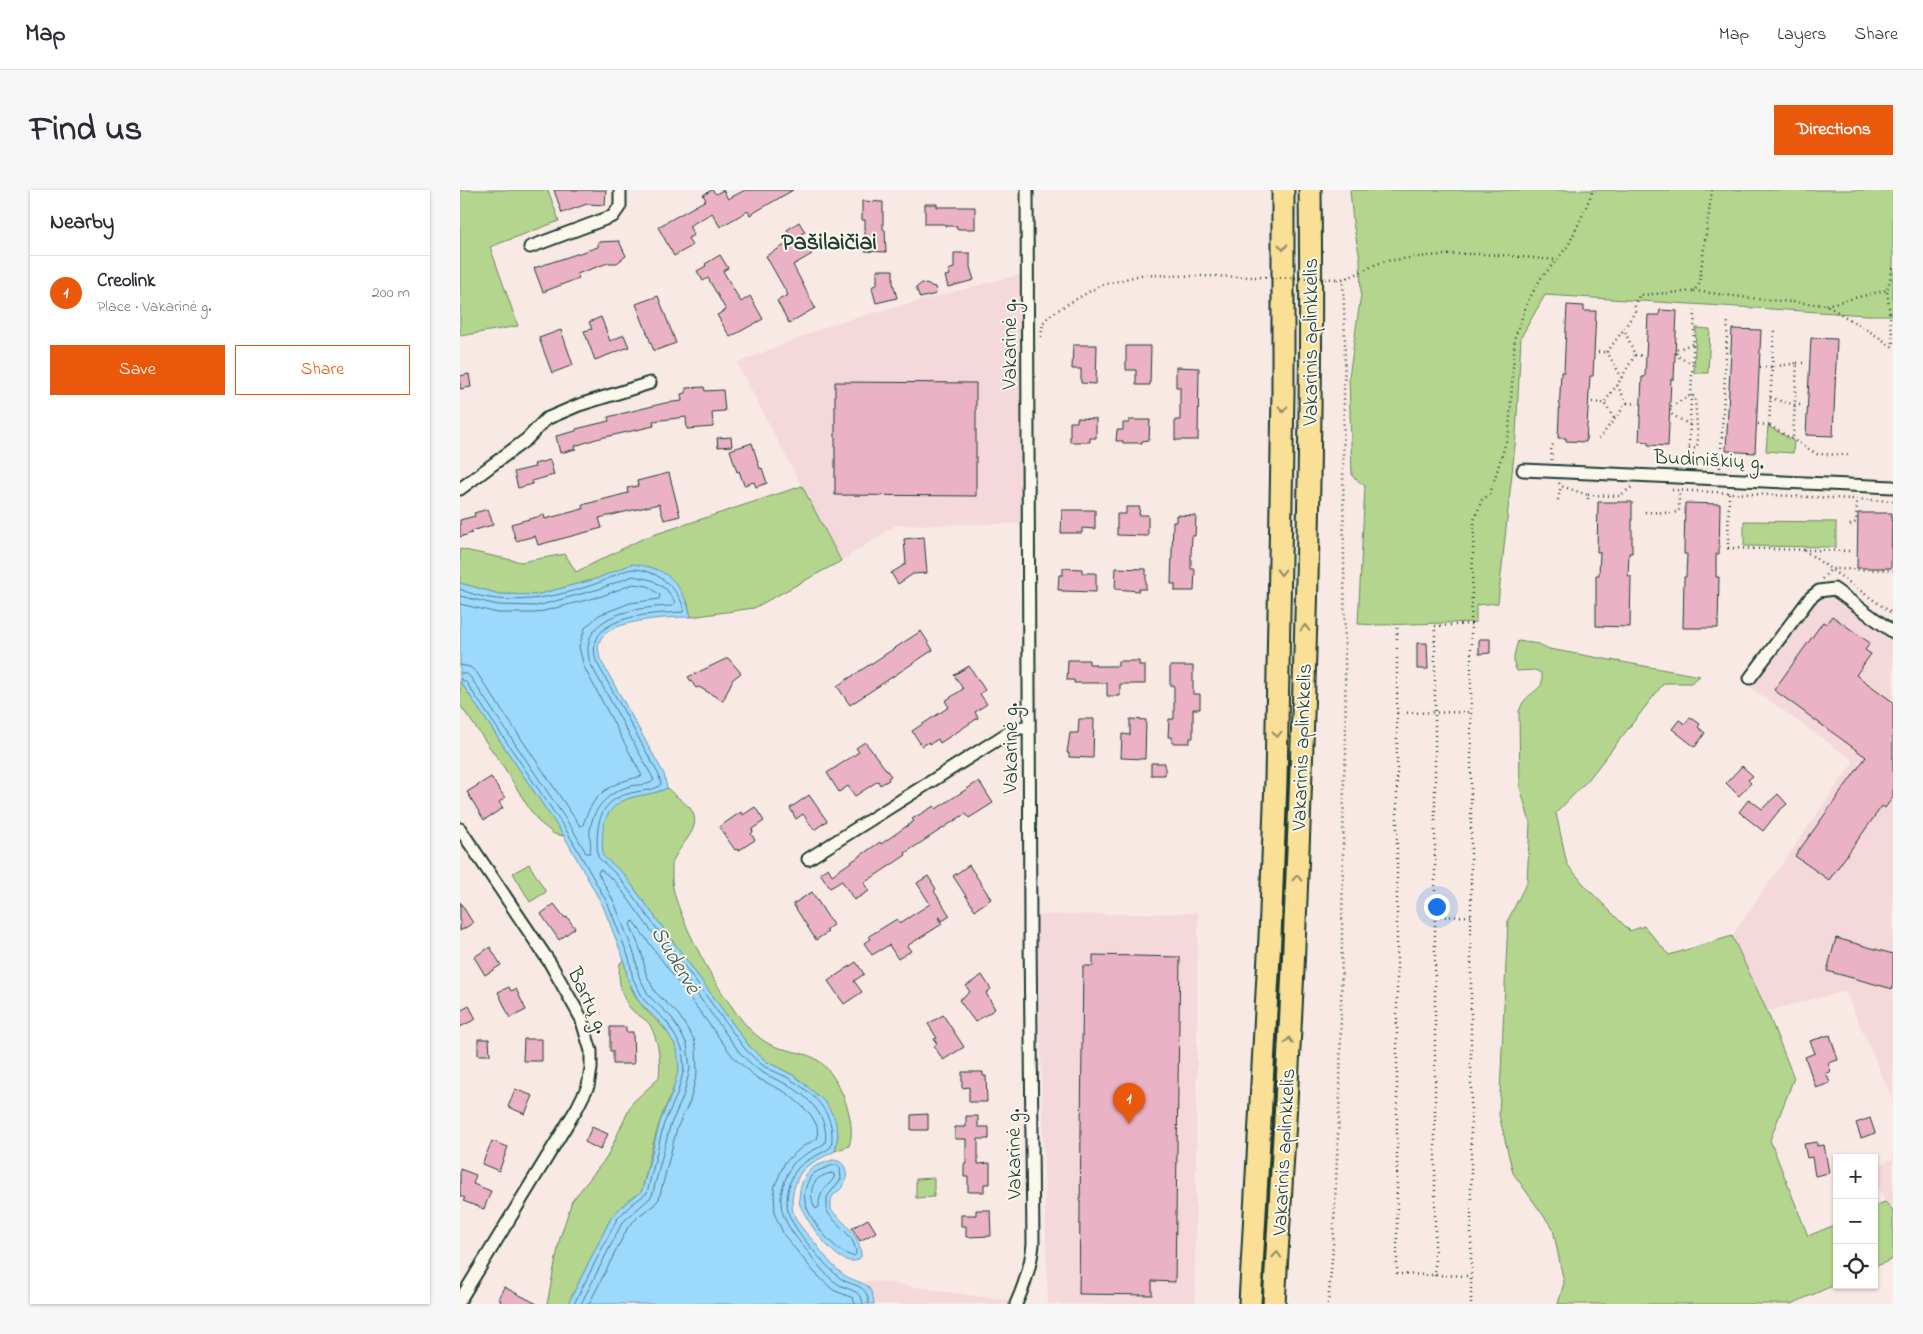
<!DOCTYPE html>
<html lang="en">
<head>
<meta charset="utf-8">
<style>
  :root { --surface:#fff; --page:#f7f7f7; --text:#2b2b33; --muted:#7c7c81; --line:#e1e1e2; --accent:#ea580c }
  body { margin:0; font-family:"Indie Flower",sans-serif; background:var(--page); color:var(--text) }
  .controls { position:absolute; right:15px; bottom:15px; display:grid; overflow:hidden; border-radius:0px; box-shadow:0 1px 4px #0004 }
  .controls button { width:45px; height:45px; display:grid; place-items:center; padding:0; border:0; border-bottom:1px solid var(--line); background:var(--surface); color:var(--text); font:25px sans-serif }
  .you { position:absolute; left:976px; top:716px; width:18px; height:18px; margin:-12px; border:4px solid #fff; border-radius:50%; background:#1a73e8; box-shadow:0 0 0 8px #1a73e833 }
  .badge { display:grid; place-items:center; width:32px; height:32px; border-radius:50%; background:var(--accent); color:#fff; font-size:16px; font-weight:700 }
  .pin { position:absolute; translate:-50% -41px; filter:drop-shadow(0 1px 2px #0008) }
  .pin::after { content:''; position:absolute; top:26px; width:18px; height:15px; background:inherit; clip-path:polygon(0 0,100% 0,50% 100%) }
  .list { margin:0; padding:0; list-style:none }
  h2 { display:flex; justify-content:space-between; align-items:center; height:65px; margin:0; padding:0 20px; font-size:21px }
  h2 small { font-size:16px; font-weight:400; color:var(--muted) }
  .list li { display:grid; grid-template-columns:32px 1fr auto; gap:15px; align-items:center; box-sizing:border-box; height:75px; padding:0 20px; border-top:1px solid var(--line) }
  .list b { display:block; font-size:19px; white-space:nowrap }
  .list p { margin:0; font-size:16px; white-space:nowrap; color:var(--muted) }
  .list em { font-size:16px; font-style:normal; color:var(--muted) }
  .actions { display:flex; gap:10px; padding:15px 20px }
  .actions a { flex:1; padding:11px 0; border:1px solid var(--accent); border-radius:0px; text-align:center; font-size:18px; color:var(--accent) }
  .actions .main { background:var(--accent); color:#fff }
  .icon { flex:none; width:28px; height:28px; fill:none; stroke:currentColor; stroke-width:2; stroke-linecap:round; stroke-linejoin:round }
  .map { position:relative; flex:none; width:1433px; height:1114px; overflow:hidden; border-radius:0px }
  header { display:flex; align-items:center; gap:30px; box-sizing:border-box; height:70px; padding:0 25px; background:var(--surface); border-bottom:1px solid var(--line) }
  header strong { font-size:24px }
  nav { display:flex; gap:28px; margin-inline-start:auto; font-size:18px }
  .intro { display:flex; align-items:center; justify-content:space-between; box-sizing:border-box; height:120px; padding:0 30px }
  h1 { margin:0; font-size:35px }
  .button { padding:12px 22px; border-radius:0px; background:var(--accent); color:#fff; font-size:18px; font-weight:700 }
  main { display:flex; gap:30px; padding:0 30px }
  aside { flex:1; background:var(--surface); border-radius:0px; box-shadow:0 1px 4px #0004 }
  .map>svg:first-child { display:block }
</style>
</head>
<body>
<header>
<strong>Map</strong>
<nav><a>Map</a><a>Layers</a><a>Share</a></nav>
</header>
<div class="intro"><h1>Find us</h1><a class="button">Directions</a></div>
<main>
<aside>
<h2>Nearby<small></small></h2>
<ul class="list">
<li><span class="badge">1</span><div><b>Creolink</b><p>Place · Vakarinė g.</p></div><em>200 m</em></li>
</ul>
<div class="actions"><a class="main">Save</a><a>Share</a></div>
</aside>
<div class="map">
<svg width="1433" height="1114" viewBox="0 0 1433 1114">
  <rect width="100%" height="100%" fill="#f8e9e4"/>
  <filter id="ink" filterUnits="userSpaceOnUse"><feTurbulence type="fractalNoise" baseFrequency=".02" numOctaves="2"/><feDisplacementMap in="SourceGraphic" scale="10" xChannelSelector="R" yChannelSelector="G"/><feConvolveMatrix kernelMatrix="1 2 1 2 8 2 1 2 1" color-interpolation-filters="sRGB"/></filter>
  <g filter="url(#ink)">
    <path fill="#f4d8db" d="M562 84V334L436 335 381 371 277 173 376 133Z
      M1363 405H1374L1433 448V910L1385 801 1307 821 1272 746 1394 571 1290 497 1355 409Z
      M738 723 735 1114H588L577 725Z
      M1433 969V1020L1425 1012 1414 987V977Z
      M415 1091 551 1111 549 1114H414L413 1102 403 1092Z"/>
    <path fill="#b4d58e" stroke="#6a8961" d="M0 0H88L99 31 30 57 58 136 0 146Z
      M890 0H1433V125H1407L1085 105 1061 147 1056 246 1038 413 1016 415V432L919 435 898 434 905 296 892 286 889 187 901 104 900 68 893 33Z
      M1236 138 1250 139 1248 183H1234Z
      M1308 236 1334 251 1333 263 1306 261Z
      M342 296 381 371 294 418 231 427 227 410 172 374 136 389 76 405 39 404 0 393V359L61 372 105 364 116 382 184 348Z
      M1284 331 1376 332V357L1284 356Z
      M1058 451 1079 454 1089 459 1240 486 1231 493H1204L1128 590 1096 623 1107 674 1127 698 1170 741 1184 736 1209 765 1272 746 1307 821 1334 888 1310 950 1348 1046 1377 1034V1094L1331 1114H1098L1104 1093 1093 1039 1053 983 1039 925 1048 730 1067 692 1070 633 1060 597 1059 521C1061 517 1062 513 1065 510 1074 499 1086 499 1081 483L1075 480 1057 481C1051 471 1055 461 1058 451Z
      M0 491 104 646 94 644 79 632 70 620 45 579 0 515Z
      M207 598C214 605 223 611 230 618 246 639 216 655 212 675 212 679 212 686 212 690 213 717 249 784 265 807 277 824 289 843 309 854 322 861 348 862 359 871 379 886 398 932 389 956L375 961 378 944 366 913 335 886 307 872 289 856 163 683 142 666C141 638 141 616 173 607 185 604 195 604 207 598Z
      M69 674 86 702 70 712 53 683Z
      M164 770C167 786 170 800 180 813 192 829 207 836 216 857 227 882 206 911 199 934 192 956 187 979 182 1001L168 1011 152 1026 108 1114H87L100 1048 112 1011 147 967 172 913 199 888C201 869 199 853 190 835 186 829 177 825 172 820 161 809 157 787 160 773Z
      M474 988V1007L456 1008V989Z
      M1425 1012 1433 1020V1069L1414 1077V1016Z"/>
    <path fill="#9cd9fd" stroke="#6a9bad" d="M172 374C179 375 188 376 195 379 216 386 226 407 231 427 211 427 150 429 140 450 137 456 139 462 140 469L204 584 207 598C195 604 185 604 173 607 142 616 141 638 143 666L163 683 289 856 307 872 335 886 366 913 375 929 378 944 375 961C364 967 350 972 342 981 334 991 330 1010 333 1022 337 1034 347 1044 355 1053 363 1064 373 1077 384 1085 400 1095 412 1090 414 1114H108L152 1026 168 1011 182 1001 200 932 212 904 219 878 217 858 203 835 180 813 168 790 164 770 143 716 104 646 0 491V393L39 404 76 405 136 389Z
      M372 970C387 970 390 986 382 997 379 1002 374 1003 371 1009V1020C384 1033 402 1047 401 1067 383 1087 346 1030 340 1015 337 1005 342 986 351 979 356 975 365 973 372 970Z"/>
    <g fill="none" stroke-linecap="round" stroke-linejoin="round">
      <path stroke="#517b84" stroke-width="1" d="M0 399C42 419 96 408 138 393 147 390 164 379 174 379 196 380 218 397 224 419L223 422C192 424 123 424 136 471L199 585 201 594C195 601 184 600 176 602 138 608 135 635 138 667L159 687 285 859C291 865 298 872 305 877 314 882 325 885 333 891 357 906 377 927 371 957 361 965 347 968 338 978 329 988 325 1008 328 1022 331 1037 367 1078 380 1088 394 1098 407 1092 409 1114
        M0 406 38 415 77 416 139 399 173 386 192 390 207 400 215 412 213 416C178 417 116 424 130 473L194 590C189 596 179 594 171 596 150 601 133 617 130 640 129 647 132 656 130 663H126L113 640 11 488 7 484 0 483
        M0 414 38 423H76L142 406 173 394 188 396 200 405 199 409 170 413 139 425 125 438 119 457 124 477 182 586C177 588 172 588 167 590 142 598 131 610 123 635L120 636 17 483 10 477 0 475
        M0 489 6 492 108 643 148 714 169 768 173 789 184 810 207 832 222 858 224 879 217 905 204 933 187 1003 171 1015 157 1029 114 1114
        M373 975H378L380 977 381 989 367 1007V1021C375 1035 396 1045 396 1064L394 1066C376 1065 347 1027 345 1011 343 1003 347 991 352 985 357 980 367 978 373 975Z
        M371 983 374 984V988C365 1000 359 1001 359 1017L356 1019C350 1010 349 995 359 988 362 986 367 984 371 983Z
        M121 1114 162 1033 192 1006 210 936 223 907 230 879 227 854 212 828 189 806 179 787 175 766 154 712 138 683 140 679 155 691 280 863C286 869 293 876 300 881 309 887 319 890 328 895 348 906 370 928 365 953 355 961 342 964 333 974 330 978 328 983 326 988 312 1020 329 1039 349 1063 357 1074 367 1087 378 1094 389 1101 401 1099 403 1114
        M129 1114 168 1037 180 1025 194 1015 199 1009 217 938 230 911 237 883 236 857 234 849 218 824 195 802 186 784 182 764 170 734 173 731 274 868 297 888 325 902 340 914 351 925 357 936 358 948 342 957 325 972 314 998 315 1025 324 1045 354 1082 373 1100 393 1108 395 1114"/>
    </g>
    <path fill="#ebb2c6" stroke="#1f3d34" d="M94 0H146L145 15 127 14 102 23Z
      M252 0 256 4 263 0 268 9 285 0H333L290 25 288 21 260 37 252 23 229 36 234 45 228 48 232 56 214 66 198 37 246 10 243 5Z
      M402 11 423 12V39L425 40 426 62 405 61V30H402Z
      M465 14H477V17H515V39H497V36H485V34H465Z
      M339 32 345 42 341 44 352 64 333 75 355 118 329 133 317 111 328 105 306 66 334 50 327 40Z
      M159 51 166 66 157 73H148L117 84 119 88 83 102 74 78 138 57V52Z
      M494 63H510V77L514 90 488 97 485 86 490 85 488 80 494 78Z
      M260 65 268 78 263 81 281 112 290 106 303 129 270 147 257 125 266 120 248 88 243 91 237 81 246 76 245 74Z
      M417 80H433V93L437 108 416 113 412 98 413 96 417 95Z
      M462 93 475 97 476 104 460 108 456 98Z
      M198 106 216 153 194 161 176 114Z
      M1107 115 1124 116V121H1136L1133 186H1130L1126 252 1106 251V248H1098L1101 182H1104Z
      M1200 120 1217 121 1214 189H1211L1208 256 1188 255V252L1179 251 1182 187H1185L1188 125H1199Z
      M141 127 150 151 164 145 169 157 135 170 124 141 132 139 129 132Z
      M1272 139 1301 140 1295 263 1266 261Z
      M101 140 113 175 92 183 79 148Z
      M1351 148 1377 149 1373 246 1346 245Z
      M613 155H637L636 194 621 193V179H612Z
      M666 156H691L690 195H676V180H666Z
      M716 177 739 178 738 250H715V230H720V197H716Z
      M9 184 11 197 0 199V186Z
      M375 192 516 193V306L375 305Z
      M244 197 245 201 263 200 265 221 252 222 253 237 227 239 226 227 193 231 194 236 136 249 115 256 116 259 100 263 96 246 116 241V239L149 231 148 227 205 213 222 211 221 204 226 203V198Z
      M617 228 636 229V248H630V252H610V232H617Z
      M669 230H690L689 250 682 251V253H663V251H656L657 240H663V233H669Z
      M271 247 272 256 258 257 257 248Z
      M292 253 300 279 302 278 307 293 296 297 294 292 284 295 279 281 277 282 270 260Z
      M90 270 94 285 72 291 73 294 58 298 54 282 75 277 74 274Z
      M209 283 220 326 204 330 199 314 139 328 142 338 78 355 75 346 56 351 51 334 84 325 85 329 123 319 122 315 168 303 167 298 178 296 177 291Z
      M1138 312H1172V363H1169L1168 386H1171L1170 437 1136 436V385H1139L1140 362H1137Z
      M1225 313 1260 314 1259 364H1256V387H1259L1258 438H1223L1224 387H1226L1227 364H1224Z
      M666 317H680L679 325H688V346L657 345V324H666Z
      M28 319 33 335 11 341 12 343 0 347V330L15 326 14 323Z
      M602 320H635V339L622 338V343H601Z
      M1398 323H1432L1431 378H1397Z
      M716 325 736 326 735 346H732L731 364V379H735L734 401H715V394H711L713 332H716Z
      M464 347 467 383 453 384 438 394 431 383 446 374 444 349Z
      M603 378 622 379V383H636V402L602 401V400H598L599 385H603Z
      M656 378 686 379V399H679V401L655 399Z
      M1372 426 1410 453 1405 460 1411 464 1396 485 1433 512V607L1425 618 1422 616 1369 690 1335 666 1406 567 1314 500 1363 432 1366 434Z
      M461 441 473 460 390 515 377 496Z
      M1019 449H1030V463L1019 464Z
      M957 453H967L968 479H957Z
      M268 468 281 483 273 489 263 511 239 497 236 498 228 487Z
      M608 470H629V474H635V476H658V471H679V475H685V494H660V506H647V493H614V490H607Z
      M509 476 525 500 520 504 527 514 515 522 518 528 503 538 480 553 478 549 470 554 469 552 462 556 452 541 489 517 485 511 503 499 494 485Z
      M710 476H733V504H740V519H733V548H730V553H712V547H708L709 529H714V495H710Z
      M1230 527 1240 534 1238 537 1245 543 1235 557 1212 539 1219 530 1225 534Z
      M619 529H634L633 568 609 567V563H607L610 543H618Z
      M670 529 686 530 685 569 661 568 662 544 670 545Z
      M405 552 431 586 428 588 429 590 420 595 418 591 395 606 388 596 379 602 367 583 399 562 396 558Z
      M691 573H705V585H691Z
      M1282 576 1293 586 1288 590 1291 593 1279 606 1266 593Z
      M31 587 45 608 39 612 43 618 24 630 7 602Z
      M519 591 533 613 509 628 506 624 500 627 445 663 446 665 404 693 409 701 394 710 382 691 370 698 360 683 368 678 372 685 420 652 421 654 444 638 454 631 452 629 474 616 476 619Z
      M1318 604 1327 614 1318 622 1303 641 1279 622 1289 609 1302 619Z
      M349 605 367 631 354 640 343 624 336 629 330 618Z
      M295 617 304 631 292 639 293 642 291 644 295 650 278 661 277 659 275 660 259 637 281 622 283 625Z
      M509 675 531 709 515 720 493 686Z
      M468 686 476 699 474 701 490 726 482 731 480 727 478 728 482 734 447 756 451 761 438 769 429 755 412 765 404 753 411 749 409 746 437 729 440 733 470 714 457 693Z
      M352 702 373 735 366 740 368 742 356 750 333 714Z
      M0 712 13 733 0 741Z
      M94 714 105 728 107 727 115 738 99 750 81 724Z
      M1376 748 1433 764V799L1367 781Z
      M30 757 41 775 25 785 14 767Z
      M633 765 720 767 715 1092 692 1091V1105L619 1104 623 776H633Z
      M396 772 404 784 394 791 402 802 384 814 368 791Z
      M522 785 531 799 526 803 535 819 515 832 499 810 510 802 506 796Z
      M49 797 51 801 56 799 66 820 50 828 38 802Z
      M9 816 16 829 0 837V821Z
      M483 825 504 857 483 870 474 856 477 854 474 849 477 848 468 834Z
      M150 837H166V842H173L174 874H153V861H150Z
      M1370 845 1378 870 1368 873 1371 882 1366 883 1370 893 1356 898 1345 867 1355 863 1350 851Z
      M18 849H29L30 865H18Z
      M64 849H82V871H63Z
      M502 882H523V886H526L527 912H509V897L502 898Z
      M55 899 73 906 65 924 48 917Z
      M468 924V940H451V925Z
      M506 926H518V937H529V949H518V974L530 973V994H524V1002H508V987H504V974H506V949H495V937H506Z
      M1410 928 1415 943 1401 948 1396 933Z
      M132 937 148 944 140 960 125 952Z
      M32 951 48 957 39 981 22 974Z
      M1357 952V956L1364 955 1369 983 1355 986 1352 967 1347 968 1344 954Z
      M0 979 16 985 13 994 31 1001 24 1019 3 1011 5 1008 0 1006Z
      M516 1020H530L531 1046 506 1047V1036H501V1025H516Z
      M408 1029 416 1042 400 1051 392 1038Z
      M44 1097 77 1114H39L41 1110 38 1109Z"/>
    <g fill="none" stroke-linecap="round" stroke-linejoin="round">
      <defs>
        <path id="street" d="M70 57 153 26 160 16V0
          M1063 280 1433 297
          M0 299 67 249 86 229 119 215 190 193
          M1290 488 1350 408 1359 401 1374 399 1433 442
          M0 639 90 773 121 828 131 861V879L128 896 117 918 0 1110
          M348 669 551 541 560 538H569
          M556 1114C565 1094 571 1076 573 1054L570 745 567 0"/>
        <path id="highway" d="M790 1114 810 747 816 590 823 203V0
          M814 1114C821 995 829 875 834 756 845 504 853 252 850 0"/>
      </defs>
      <use href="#street" stroke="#1f3d34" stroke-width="15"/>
      <use href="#highway" stroke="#1f3d34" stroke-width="25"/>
      <path stroke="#1f3d34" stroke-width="2.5" stroke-dasharray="1 4" stroke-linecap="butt" d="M1433 78 1427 100 1433 153
        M877 89C896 89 909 74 927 71 955 67 984 64 1012 64 1040 64 1069 68 1097 70
        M1234 101 1298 109 1366 115 1417 146 1433 157
        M1366 115 1427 100
        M1314 141 1309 235 1357 264 1391 265
        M581 147 583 133 589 126 606 115 639 96 681 85 795 87
        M1138 162H1147
        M1175 165 1183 166
        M1337 173H1347
        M1233 174 1217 166 1216 160 1234 153
        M1300 177H1312L1337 173 1333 249
        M1162 188 1147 162 1164 139
        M1310 208 1335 215H1344
        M1132 212 1144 213
        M1167 213 1177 214
        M1154 228 1144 213 1157 195
        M1298 234 1309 235
        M1139 249 1167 213 1157 195 1175 165 1164 139 1175 122V113L1180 105 1234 101 1239 94 1252 0
        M1229 259 1236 258 1238 253 1235 207 1231 205 1210 217 1211 224 1230 235
        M1092 270 1091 258 1094 253
        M1228 276 1235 118
        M1260 278 1268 129
        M1099 293 1101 296 1128 305V310
        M1212 300 1433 311
        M1269 303 1268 358 1271 362
        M1128 305 1159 306 1172 297
        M1098 310 1101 296
        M1185 322 1214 323 1219 321V301
        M1390 335 1396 332 1397 310
        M1268 358 1390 361
        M1344 360 1433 424
        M1362 389 1371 379 1433 380
        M937 438V1084L1011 1086
        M937 523 1011 522
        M975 727 1011 726
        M975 1086V436L1011 434
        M868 1114 873 1058 880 901 884 585 886 565 883 275 885 147 883 89
        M1011 1114V434L1014 330 1022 310 1030 304 1049 242 1055 147 1068 111 1081 88 1097 70 1109 54 1124 22 1133 0"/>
      <use href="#street" stroke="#fbf7ec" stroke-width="11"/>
      <use href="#highway" stroke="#fadf96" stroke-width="21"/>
      <path stroke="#1f3d34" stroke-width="2.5" stroke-dasharray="1 4" stroke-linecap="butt" d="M795 87 877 89"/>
    </g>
    <defs><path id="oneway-chevron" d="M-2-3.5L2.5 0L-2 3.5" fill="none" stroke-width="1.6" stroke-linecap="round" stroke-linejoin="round" transform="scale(1.25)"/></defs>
    <g stroke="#8c8e65">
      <use href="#oneway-chevron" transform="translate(823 57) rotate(89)"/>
      <use href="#oneway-chevron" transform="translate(823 219) rotate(91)"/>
      <use href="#oneway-chevron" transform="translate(821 382) rotate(91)"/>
      <use href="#oneway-chevron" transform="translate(845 438) rotate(-89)"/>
      <use href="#oneway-chevron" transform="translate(817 544) rotate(91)"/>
      <use href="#oneway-chevron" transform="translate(837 688) rotate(-88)"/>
      <use href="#oneway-chevron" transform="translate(829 851) rotate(-87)"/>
      <use href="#oneway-chevron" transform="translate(817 1065) rotate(-87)"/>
    </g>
  </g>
  <g text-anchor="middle" stroke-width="4" stroke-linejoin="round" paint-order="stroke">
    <g font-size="21" fill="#1f3d34" stroke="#fbf7ec">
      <text transform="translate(850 152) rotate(-90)" y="7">Vakarinis aplinkkelis</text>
      <text transform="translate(549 154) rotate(-90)" y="7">Vakarinė g.</text>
      <text transform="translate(1249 269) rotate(3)" y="7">Budiniškių g.</text>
      <text transform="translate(841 557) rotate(-88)" y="7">Vakarinis aplinkkelis</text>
      <text transform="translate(550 558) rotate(-90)" y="7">Vakarinė g.</text>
      <text transform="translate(129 810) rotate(65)" y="7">Bartų g.</text>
      <text transform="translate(823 962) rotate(-87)" y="7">Vakarinis aplinkkelis</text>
      <text transform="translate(553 964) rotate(-91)" y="7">Vakarinė g.</text>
    </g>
    <g font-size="22" font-style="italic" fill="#385c5c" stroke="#fbf7ec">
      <text transform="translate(217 769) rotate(59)" y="8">Sudervė</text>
    </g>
    <g font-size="24" font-weight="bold" fill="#1f3d34" stroke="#fbf7ec">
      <text x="369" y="59">Pašilaičiai</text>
    </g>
  </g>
</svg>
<div class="controls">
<button>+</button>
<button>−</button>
<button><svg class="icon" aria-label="locate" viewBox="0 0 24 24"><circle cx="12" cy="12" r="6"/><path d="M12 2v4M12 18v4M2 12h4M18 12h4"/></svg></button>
</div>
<div class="you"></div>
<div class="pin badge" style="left:669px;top:934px">1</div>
</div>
</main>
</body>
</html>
